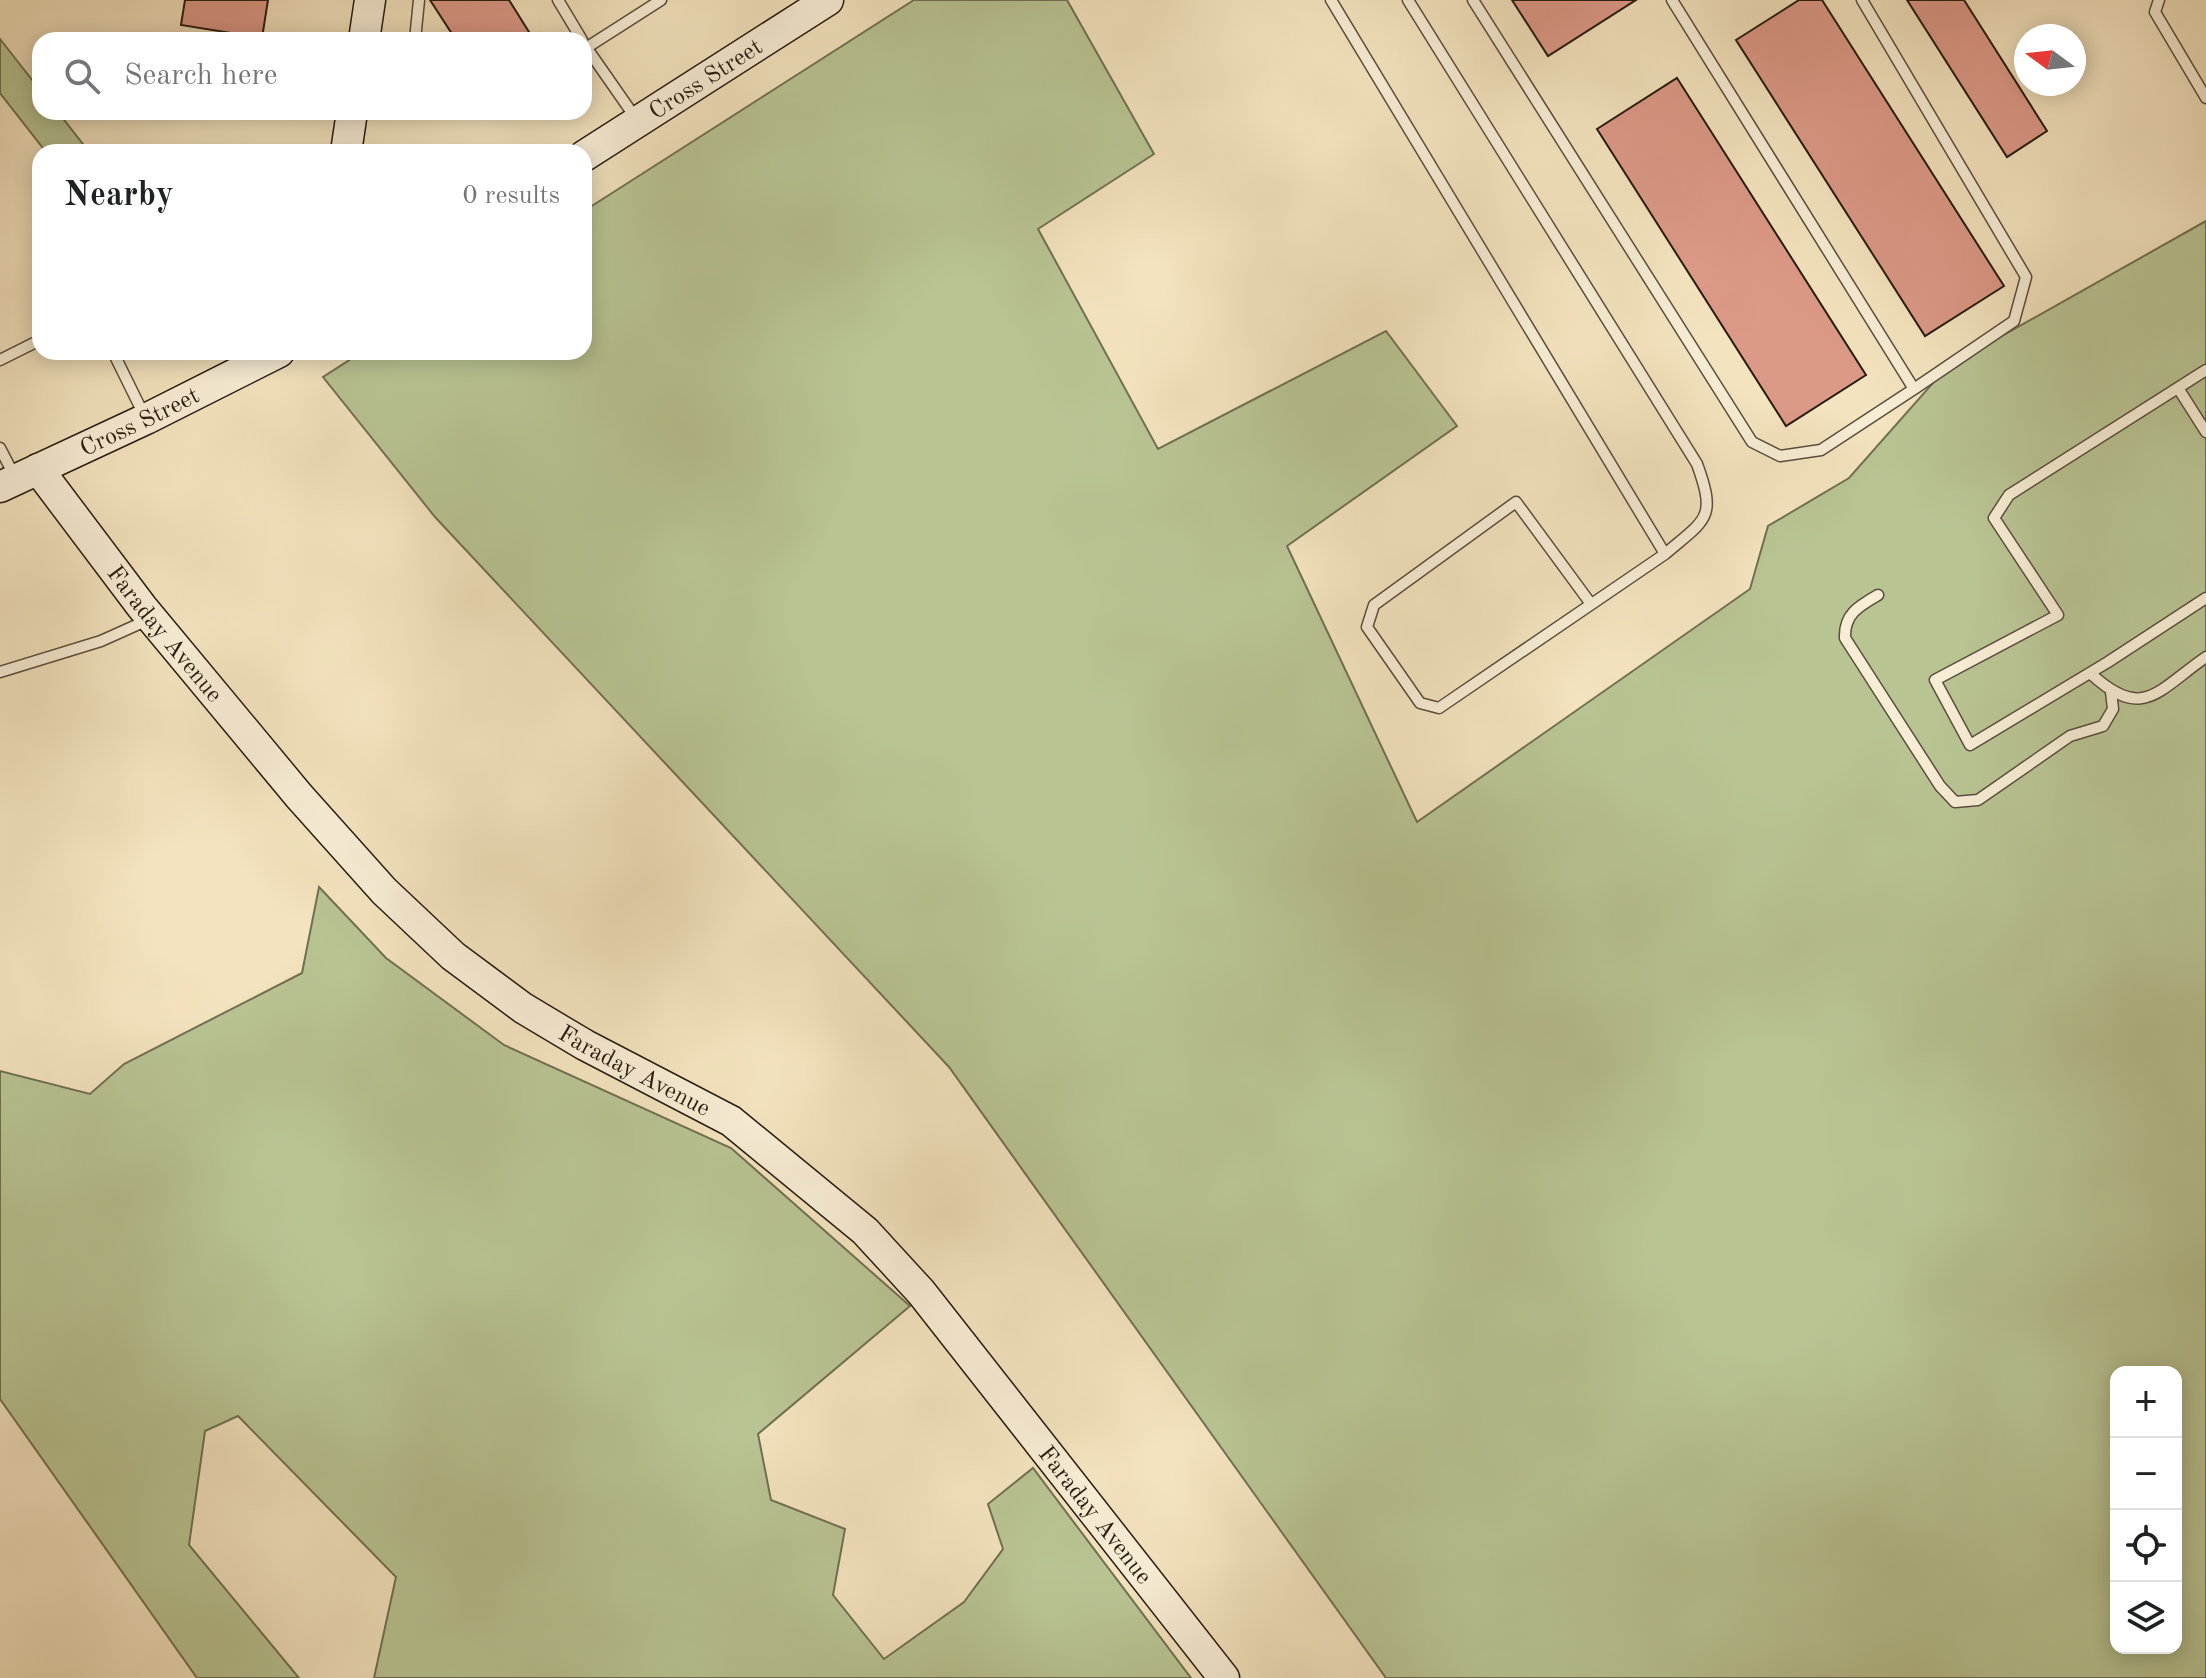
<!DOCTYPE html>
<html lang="en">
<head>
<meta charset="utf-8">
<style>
  :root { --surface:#fff; --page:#f2f2f2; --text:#202124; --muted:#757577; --line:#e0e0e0 }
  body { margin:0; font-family:"Old Standard TT",serif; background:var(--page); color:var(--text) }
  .controls { position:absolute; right:24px; bottom:24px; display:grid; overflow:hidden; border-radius:16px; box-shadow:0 4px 20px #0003 }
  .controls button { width:72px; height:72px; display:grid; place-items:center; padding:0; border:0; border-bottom:2px solid var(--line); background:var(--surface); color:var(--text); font:40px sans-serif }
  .compass { position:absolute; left:2014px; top:24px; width:72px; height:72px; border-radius:50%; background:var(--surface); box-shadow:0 4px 20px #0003; rotate:285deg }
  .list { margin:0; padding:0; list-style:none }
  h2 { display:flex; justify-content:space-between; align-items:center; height:104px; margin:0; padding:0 32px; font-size:34px }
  h2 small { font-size:26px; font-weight:400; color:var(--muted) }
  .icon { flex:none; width:44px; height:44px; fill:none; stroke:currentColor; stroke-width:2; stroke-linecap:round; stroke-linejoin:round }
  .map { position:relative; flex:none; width:2206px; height:1678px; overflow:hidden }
  .search { position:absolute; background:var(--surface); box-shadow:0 4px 20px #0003; left:32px; top:32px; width:560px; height:88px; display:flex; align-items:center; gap:20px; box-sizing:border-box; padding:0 28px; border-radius:24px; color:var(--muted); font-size:30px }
  .panel { position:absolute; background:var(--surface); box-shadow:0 4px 20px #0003; left:32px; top:144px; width:560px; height:216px; border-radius:24px }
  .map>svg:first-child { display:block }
</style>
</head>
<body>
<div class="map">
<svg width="2206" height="1678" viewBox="0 0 2206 1678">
  <rect width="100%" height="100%" fill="#f3e3be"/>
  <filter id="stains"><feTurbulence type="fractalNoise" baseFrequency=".0025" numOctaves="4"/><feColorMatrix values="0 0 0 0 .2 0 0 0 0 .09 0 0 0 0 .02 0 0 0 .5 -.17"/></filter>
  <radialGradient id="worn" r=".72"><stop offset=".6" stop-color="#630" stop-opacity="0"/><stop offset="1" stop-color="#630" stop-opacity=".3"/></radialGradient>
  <path fill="#b9c493" stroke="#707052" stroke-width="2" fill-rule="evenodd" d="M914 0H1067L1154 154 1038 229 1158 449 1386 331 1457 426 1287 546 1417 822 1750 589 1768 526 1849 478 1947 367 2206 221V1678H1386L949 1067 435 517 323 377 362 352H584V211ZM2116 1372H2176V1648H2116Z
    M0 39 40 90V112H58L89 152H46L0 93Z
    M319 887 386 958 504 1045 731 1148 910 1306 758 1434 771 1500 845 1529 833 1595 884 1659 964 1602 1003 1549 988 1504 1033 1468 1191 1678H374L396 1577 238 1416 205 1431 189 1545 299 1678H197L0 1399V1071L90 1094 124 1064 302 973Z"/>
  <path fill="#dc9987" stroke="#271c12" stroke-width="2" d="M185 0H268L262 38 181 25Z
    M430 0H509L534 40H456Z
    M1512 0H1636L1548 56Z
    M1799 0H1822L2004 286 1925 336 1736 40Z
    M1907 0H1964L2047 131 2007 157Z
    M1677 78 1866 375 1786 426 1597 129Z"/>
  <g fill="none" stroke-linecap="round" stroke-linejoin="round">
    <defs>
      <path id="lane" d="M558 0 582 40
        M1331 0 1665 554C1706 519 1717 519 1697 464L1408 0
        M1473 0 1752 442 1780 456 1821 450 1914 389 1672 0
        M1862 0 2026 277 2014 321 1914 389
        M2159 0 2155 12 2206 98
        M415 40 419 0
        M584 44 637 120
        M586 48 661 0
        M113 352 144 415
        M0 360 40 340
        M2206 370 2009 495 1994 518 2058 615 1935 680 1970 745 2108 662 2206 598
        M2178 388 2206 432
        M0 448 15 477
        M1878 595C1859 606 1844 614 1845 638L1940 786 1955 802 1978 800 2070 736 2103 726 2113 709 2111 692
        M1591 604 1516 502 1374 605 1367 627 1420 703 1439 708 1665 554
        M0 672 101 641 150 619
        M2090 673C2143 722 2157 691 2206 657"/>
      <g id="secondary">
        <path d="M364 40 370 0"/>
        <path d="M346 152 352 112"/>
        <path id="s1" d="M584 156 828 0"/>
        <path id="s2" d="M38 469 142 607 299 796 384 891 453 956 523 1008 585 1045 731 1121 865 1231 921 1292 1224 1678"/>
        <path id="s3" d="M0 487 146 419 279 352"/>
      </g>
    </defs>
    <use href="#lane" stroke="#5a4e3d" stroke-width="13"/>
    <use href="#secondary" stroke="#271c12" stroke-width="33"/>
    <use href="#lane" stroke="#f7edd5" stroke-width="10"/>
    <use href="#secondary" stroke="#f7edd5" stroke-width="30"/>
  </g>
  <g text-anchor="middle" stroke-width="6" stroke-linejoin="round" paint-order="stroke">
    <g font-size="24" fill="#271c12" stroke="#f7edd5">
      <text dy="8" stroke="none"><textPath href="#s1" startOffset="144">Cross Street</textPath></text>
      <text dy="8" stroke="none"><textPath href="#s3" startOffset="154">Cross Street</textPath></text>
      <text dy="8" stroke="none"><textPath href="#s2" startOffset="208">Faraday Avenue</textPath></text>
      <text dy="8" stroke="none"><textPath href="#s2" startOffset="856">Faraday Avenue</textPath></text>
      <text dy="8" stroke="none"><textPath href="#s2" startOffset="1504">Faraday Avenue</textPath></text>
    </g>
  </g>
  <rect width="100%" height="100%" filter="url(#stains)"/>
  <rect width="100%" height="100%" fill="url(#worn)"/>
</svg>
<div class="controls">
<button>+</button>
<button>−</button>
<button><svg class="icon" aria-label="locate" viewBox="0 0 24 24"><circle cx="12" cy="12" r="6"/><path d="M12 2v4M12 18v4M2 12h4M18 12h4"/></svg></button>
<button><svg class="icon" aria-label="layers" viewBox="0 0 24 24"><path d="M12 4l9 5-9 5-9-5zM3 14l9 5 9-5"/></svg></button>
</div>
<svg class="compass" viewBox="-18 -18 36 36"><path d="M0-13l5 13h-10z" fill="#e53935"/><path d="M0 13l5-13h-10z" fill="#757577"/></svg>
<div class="search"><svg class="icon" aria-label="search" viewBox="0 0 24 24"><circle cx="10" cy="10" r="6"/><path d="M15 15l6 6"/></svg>Search here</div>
<section class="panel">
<h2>Nearby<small>0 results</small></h2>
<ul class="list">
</ul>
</section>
</div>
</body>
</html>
